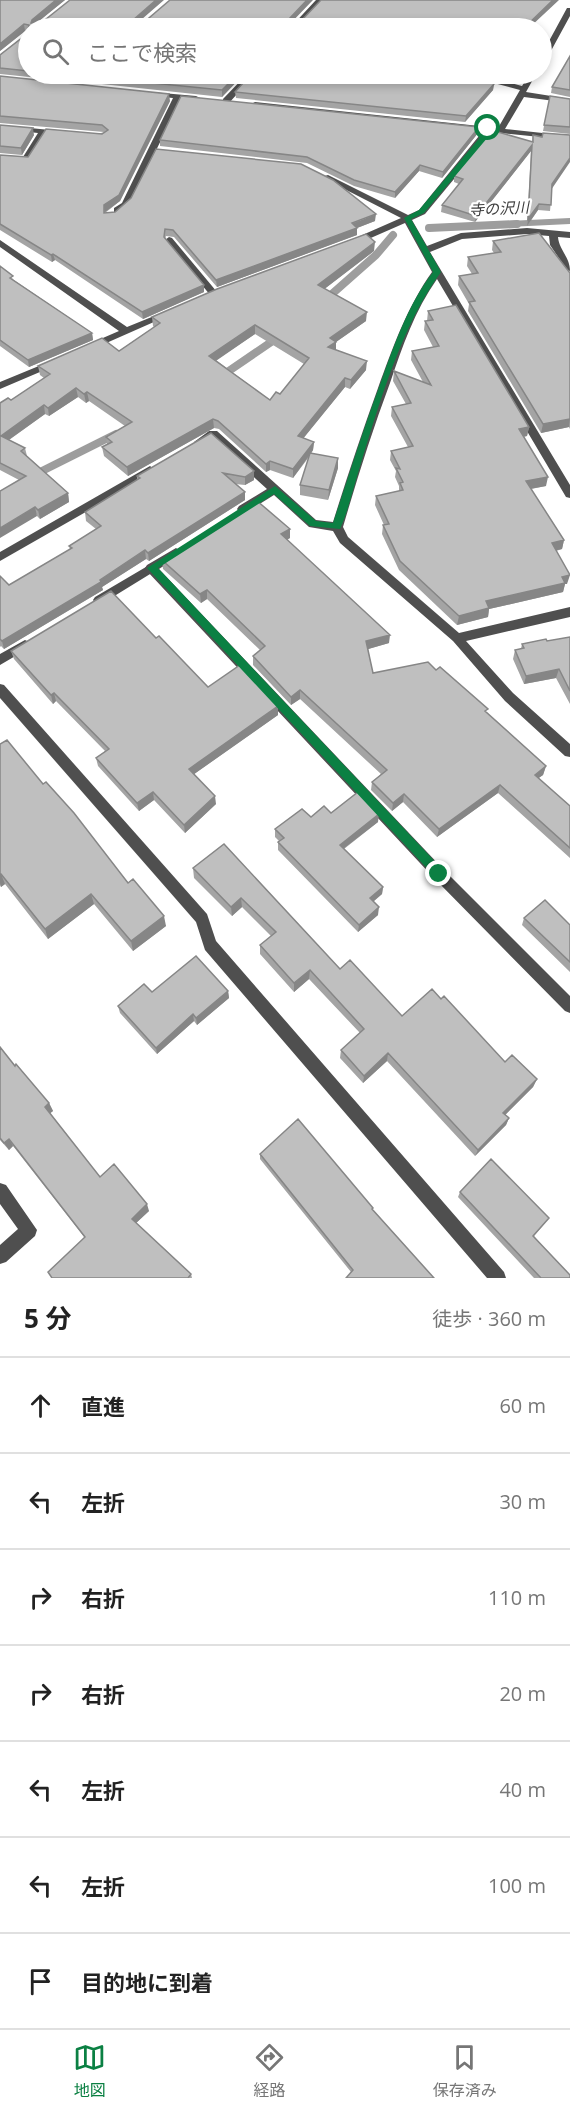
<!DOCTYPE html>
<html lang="ja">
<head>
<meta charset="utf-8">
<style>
  :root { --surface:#fff; --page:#f2f2f2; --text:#222; --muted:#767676; --line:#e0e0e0; --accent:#0b8043 }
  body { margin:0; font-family:"Open Sans","Noto Sans JP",sans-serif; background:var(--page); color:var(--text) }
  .stop { position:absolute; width:18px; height:18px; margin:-14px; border:4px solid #0b8043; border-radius:50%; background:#fff }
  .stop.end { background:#0b8043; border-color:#fff; box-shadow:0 2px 6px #0008 }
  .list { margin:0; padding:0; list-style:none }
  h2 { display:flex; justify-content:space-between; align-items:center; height:78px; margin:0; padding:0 24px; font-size:26px }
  h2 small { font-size:20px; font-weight:400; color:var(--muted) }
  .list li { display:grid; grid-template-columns:39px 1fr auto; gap:18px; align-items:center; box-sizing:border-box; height:96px; padding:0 24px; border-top:2px solid var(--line) }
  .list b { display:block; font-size:22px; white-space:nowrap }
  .list em { font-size:20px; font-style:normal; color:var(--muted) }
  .icon { flex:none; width:33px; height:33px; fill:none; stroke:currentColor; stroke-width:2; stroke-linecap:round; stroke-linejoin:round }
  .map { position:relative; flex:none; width:570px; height:1278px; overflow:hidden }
  .search { position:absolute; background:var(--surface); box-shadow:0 3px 9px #0003; left:18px; right:18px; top:18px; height:66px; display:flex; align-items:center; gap:15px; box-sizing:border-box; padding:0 21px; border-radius:33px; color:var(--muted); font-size:22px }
  .sheet { height:750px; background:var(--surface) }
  nav { display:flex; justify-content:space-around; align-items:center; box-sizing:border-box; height:84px; border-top:2px solid var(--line); background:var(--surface); font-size:16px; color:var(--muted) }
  nav a { display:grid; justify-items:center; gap:3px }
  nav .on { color:var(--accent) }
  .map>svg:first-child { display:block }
</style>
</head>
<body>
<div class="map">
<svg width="570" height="1278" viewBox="0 0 570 1278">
  <rect width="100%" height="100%" fill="#fff"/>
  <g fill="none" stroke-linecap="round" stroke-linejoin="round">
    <path stroke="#9d9d9d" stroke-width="6" d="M487 225 570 221"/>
    <path stroke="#9d9d9d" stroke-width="8" d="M429 228 517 224
      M324 301 376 255 393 235
      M220 377 280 336
      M34 475 116 434"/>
    <path fill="#4f4f4f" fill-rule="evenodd" d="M151 564 155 565 157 568 155 571 103 603H95L93 600 95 597Z
      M25 640 29 642 31 645 29 648 0 665V654Z"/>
    <path fill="#4f4f4f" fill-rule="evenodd" d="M316 0H324L297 28H290Z
      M567 8H570V16L546 60 542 62V54Z
      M81 74H89L74 87H68V83Z
      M247 74H255L229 103H223V99Z
      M467 74H477L522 86 530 74H536L526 92 570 99V103L524 97 505 129 570 136V140L491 132 488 138 425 214 412 220 427 246 461 233 527 228 570 232V238L558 237C559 250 570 257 570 271L567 270 550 245 549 236 527 234 462 239 430 252 570 485V498L566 497 437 279C415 310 402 347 390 383 372 431 357 479 343 527L348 537 459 633 570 607V617L466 641 513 693 570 744V757L565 756 505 701 453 641 340 543 333 531 309 527 274 495 247 512H239L237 509 239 506 267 489 212 439 199 446 194 442 209 431H217L316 520 333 522C347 477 362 432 378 388 393 347 407 307 432 272L405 223 357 244H351V240L401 218 321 177 328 175 408 215 419 210 483 131 255 106 251 104 255 102 498 128 520 90 467 76Z
      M151 92 196 96 200 98 196 100 181 99 130 204 120 212H114V208L122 203 173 98 151 96Z
      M0 125 60 131 64 133 60 135 45 134 28 162 0 159V155L23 157 38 133 0 129Z
      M169 237 172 238 217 292V296H211L166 242 165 240Z
      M0 240 127 327 164 312H170L172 314 95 348H89V344L119 331 0 247Z
      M51 361 54 362V366L0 389V382Z
      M150 466 155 470 154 473 0 561V552Z
      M176 548 182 552 180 555 159 569 444 870 570 996V1013L565 1011 434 878 147 571 145 568 147 565Z
      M0 684 4 685 207 914 216 941 504 1272 506 1278H487L205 950 196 922 0 698Z
      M0 1183 6 1185 37 1230 35 1236 6 1262 0 1264V1245L18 1229 0 1204Z"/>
  </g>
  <path fill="#a4a4a4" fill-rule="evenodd" d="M0 0H65L36 23H291L529 28H28V74H78L68 81 0 74V55L28 33V31H25L0 51Z
    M570 56V97L551 93 552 87Z
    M84 74H244L222 97 83 82 82 76Z
    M339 74H364L361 76Z
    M484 74H503L500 78Z
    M0 76 170 101 120 201 105 213 375 221 357 228V235L217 287 174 237 166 236 165 239 204 285V292L143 319 55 260 52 262 0 230V155L28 157 104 132 0 123Z
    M364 78 493 83 494 84 493 90 465 122 236 98 235 92Z
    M550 96 570 99V134L543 131Z
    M0 125 34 135 22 155 0 153Z
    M479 127 478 133 442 178 419 171 395 198 354 186 307 163 160 146V140Z
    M533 135 542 137 552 189 550 211 538 210 527 226 531 151 475 222 441 212 442 205 459 184 454 182V176L532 142Z
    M493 241 570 273V429L569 427 541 433 468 311 469 304 458 285 459 276 472 274 467 266 468 257 494 253 492 250Z
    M374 251 324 289 366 321 336 342V350L366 370 350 389 345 387 303 438 314 442 313 450 311 454 338 468 328 500 300 495V485L309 457 293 478 270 470 266 472 219 429 214 428 128 476 104 456 102 447 107 444 106 437 125 426 89 401 86 403 78 397 49 416 45 414 9 440 25 448 27 456 68 493 69 502 40 519 37 516 19 480 0 470V403L11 400 44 378 40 375 38 366 119 351 154 327 153 326 152 317ZM255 334 304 364 280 394 270 400 216 360Z
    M0 266 14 280 92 333 93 340 29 367 0 346Z
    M428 311 529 427 527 436 523 437 546 486 531 489 564 540 562 549 556 551 567 584H565L563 592 489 609 488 617 457 625 399 570 382 534 383 525H384L375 505 376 496 399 491V486L395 477 396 471 390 460 391 451 408 447 391 416 392 407 406 404 393 381 394 371 423 382 411 360 412 351 433 347 424 330 425 321H427Z
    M211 433 254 480 245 485 235 484 245 500 149 561 146 559 102 587 103 590 4 649 1 646 0 647V576L9 585 70 549 69 546 96 529 86 521 85 512 137 480V476Z
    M290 538 287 540 389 643 368 649 373 673 487 713 546 766 543 775 538 778 570 806V858L498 793 437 837 403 802 392 811 371 790 372 782 381 774 300 699 291 705 253 665V656L260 650 207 599 201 603 163 569 162 560Z
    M570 637V704L556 678 524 684 513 659 515 650 521 649 522 644 547 641Z
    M156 638 208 687 278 715 194 774 216 804 185 833 154 800 139 811 98 766 96 758 105 751 56 701 53 704 14 659 11 651Z
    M0 744 43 784 166 926 133 951 94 904 48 939 5 884 1 887 0 885Z
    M331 813 378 822 344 849 383 887 382 894 373 902 378 915 358 932 278 850V842L279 841 275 837V829L311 817Z
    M224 844 340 969 402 1016 505 1062 537 1079 533 1087 505 1115 509 1118 506 1125 475 1156 387 1061 363 1083 340 1058 341 1050 360 1033 309 979 294 992 260 954V945L271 936 242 907 232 916 194 878 193 868Z
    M524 918 570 925V972L522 925Z
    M228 991 229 998 197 1025 194 1021 157 1054 120 1013 118 1006 152 992Z
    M0 1047 15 1066 49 1103 53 1111 50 1113 100 1177 149 1211 136 1223 191 1274 192 1278H52L85 1238 13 1146 9 1150 0 1140Z
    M260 1154 373 1208V1210L434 1278 351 1272 260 1159Z
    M460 1192 545 1223 534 1236 570 1278H534L458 1197Z"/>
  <path fill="#868686" d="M56 0H65L33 26 32 28V20Z
    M156 0H164L134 26 133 20Z
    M307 0H313L288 26V20Z
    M553 0H559L529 28H524Z
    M24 24 25 31 0 51V44Z
    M67 74H78L68 81Z
    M238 74H244L222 97V90Z
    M494 84 493 90 465 122 466 116Z
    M169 94 170 101 120 201 105 212V220L104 205Z
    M479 127 478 133 442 178 443 172Z
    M33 128 34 135 22 155 21 148Z
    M532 145 531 151 475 222 476 216Z
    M570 158V162L551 190 552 184Z
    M420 165 419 171 395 198V192Z
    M539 204 538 210 527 226 528 219Z
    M376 214 375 221 357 228V235L217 287 216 280Z
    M375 242 374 251 318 294V285Z
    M53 254 55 260 52 262 51 255Z
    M204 285V292L143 319 142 312Z
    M367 312 366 321 336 342V350L328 356 330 338Z
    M255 325V334L210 365 209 356Z
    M92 333 93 340 29 367 28 360Z
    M367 361 366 370 350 389 351 380Z
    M345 378V387L298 445V436Z
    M76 388 78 397 49 416 48 408Z
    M87 392 89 401 86 403 84 394Z
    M44 405 45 414 3 444 1 436Z
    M213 419 214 428 128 476 127 467Z
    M570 419 569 427 541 433 543 424Z
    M529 427 527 436 517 438 519 429Z
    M314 442 313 450 293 478V469Z
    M338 458V468L328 500 329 490Z
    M270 461V470L266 472V464Z
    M254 471V480L245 485V477Z
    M548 477 546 486 524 490 526 481Z
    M245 492V500L149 561 148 553Z
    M68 493 69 502 40 519 38 510Z
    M35 507 37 516 0 538V528Z
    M290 529V538L281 543V534Z
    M564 540 562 549 549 552 552 543Z
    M145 550 146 559 102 587 103 590 4 649 2 641 100 580Z
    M570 575 567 584H565L563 592 489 609 488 617 457 625 459 616 486 601 562 577Z
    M207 590V599L201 603 200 594Z
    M390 635 389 643 365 650 366 641Z
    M559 669 556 678 524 684 526 676Z
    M300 690V699L291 705V697Z
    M54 693 56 701 53 704 51 695Z
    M278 706V715L190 777 189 769Z
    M546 766 543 775 532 783 535 775Z
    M500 785 498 793 437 837 439 829Z
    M153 792 154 800 139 811 137 803Z
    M404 794 403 802 392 811 393 803Z
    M215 796 216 804 185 833 184 825Z
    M379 814 378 822 339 852 340 845Z
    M0 874H1L5 884 1 887 0 883Z
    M383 887 382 894 369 905 370 898Z
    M91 894 94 904 48 939 45 929Z
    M241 898 242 907 232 916 231 907Z
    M379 907 378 915 358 932 359 925Z
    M164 916 166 926 133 951 131 941Z
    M310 970 309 979 294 992V983Z
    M228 991 229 998 197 1025 196 1018Z
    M193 1014 194 1021 157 1054 156 1048Z
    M388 1053 387 1061 363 1083 364 1076Z
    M537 1079 533 1087 500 1120 503 1113Z
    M49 1103 53 1111 48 1115 45 1107Z
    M509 1118 506 1125 475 1156 478 1150Z
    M9 1139 13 1146 9 1150 4 1143Z
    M147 1204 149 1211 134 1225 132 1219Z"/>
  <path fill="#bfbfbf" stroke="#868686" stroke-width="1.5" fill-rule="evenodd" d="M0 0H56L32 20 31 23H41L70 0H156L133 20V23H143L170 0H307L288 20V23H299L321 0H553L524 28H28V71L0 68V55L28 33 29 25 24 24 0 44Z
    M570 56V90L552 87Z
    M84 74H238L222 90 82 76Z
    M251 74H322L364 78 370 74H474L494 79 490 82 494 84 466 116 235 92Z
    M0 76 169 94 119 195 104 205V213L115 212 131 198 156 149 301 164 333 180 376 214 352 223 357 228 216 280 173 230 165 229 164 237 204 285 142 312 53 254 51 255 0 224V155L28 157 46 129 102 134 108 130 102 125 0 116Z
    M181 96 479 127 443 172 420 165 395 192 354 180 307 157 160 140Z
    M550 96 570 99V127L544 125Z
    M0 125 33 128 21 148 0 146Z
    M491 130 533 142V135L542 137 543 133 570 135V158L552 184 551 205 539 204 528 219 532 145 476 216 442 205 463 179 454 176Z
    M539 233 570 273V419L543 424 469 302 475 301 459 276 478 273 468 257 501 252 493 241Z
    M366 234 375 242 318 285 367 312 330 338 336 342 328 347 367 361 351 380 345 378 298 436 314 442 293 469 270 461 266 464 218 421 213 419 127 467 102 447 112 442 106 437 132 422 87 392 84 394 76 388 48 408 44 405 1 436 25 448 21 451 68 493 38 510 35 507 0 528V491L26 476 0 463V403L8 398 11 400 50 374 38 366 102 338 119 351 160 323 152 317 217 289ZM255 325 309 358 280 394 276 392 270 400 209 356Z
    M0 266 13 276 10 278 92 333 28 360 0 340Z
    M456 305 529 427 519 429 548 477 526 481 564 540 552 543 570 575 562 577 565 583 486 601 489 608 459 616 400 561 383 525 389 524 376 496 403 490 400 483 403 482 396 468 400 469 391 451 413 446 392 407 411 403 394 371 431 385 412 351 439 346 425 321 433 320 428 311Z
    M211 433 254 471 245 477 223 473 245 492 148 553 145 550 100 580 101 582 2 641 0 639V576L9 585 72 548 69 546 101 526 85 512 140 478 137 476Z
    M310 453 338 458 329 490 300 485Z
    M256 500 290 529 281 534 390 635 366 641 373 673 428 662 436 670 440 667 488 709 485 711 546 766 535 775 570 806V848L500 785 439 829 404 794 393 803 372 782 387 770 300 690 291 697 253 656 265 646 207 590 200 594 162 560Z
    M111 591 156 638 159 636 208 687 240 665 278 706 189 769 215 796 184 825 153 792 137 803 96 758 109 749 54 693 51 695 11 651Z
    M570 637V691L559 669 526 676 515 650 524 648 522 644 546 639 547 641Z
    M7 740 43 784 46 782 74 813 128 883 133 879 164 916 131 941 91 894 45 929 1 874H0V744Z
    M358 792 379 814 340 845 383 887 370 898 379 907 359 925 278 842 284 838 275 829 302 809 311 817 324 806 331 813Z
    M224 844 340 969 350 960 402 1016 432 989 441 999 444 996 505 1062 512 1055 537 1079 503 1113 509 1118 478 1150 388 1053 364 1076 341 1050 364 1029 310 970 294 983 260 945 276 932 241 898 231 907 193 868Z
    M545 900 570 925V962L524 918Z
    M196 956 228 991 196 1018 193 1014 156 1048 118 1006 144 984 152 992Z
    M0 1047 15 1066 16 1064 49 1103 45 1107 100 1177 114 1164 147 1204 132 1219 191 1274 188 1278H52L48 1272 85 1237 9 1139 4 1143 0 1138Z
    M298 1119 373 1208 372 1209 434 1278H346L353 1270 260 1154Z
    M491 1159 549 1218 533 1236 570 1275V1278H541L460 1192Z"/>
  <path fill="#0b8043" d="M486 126 492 128 488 137 424 213 411 219 441 272C402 325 380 401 361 463 354 485 349 509 340 529L310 526 274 494 158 568 443 870V877L439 879 435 877 147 568 275 486 316 521 333 523C349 475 364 427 382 379 395 343 409 303 433 272L404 218 419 210 482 135Z"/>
  <g text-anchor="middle" stroke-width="4.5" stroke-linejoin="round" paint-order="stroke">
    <g font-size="15" font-style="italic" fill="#3e3e3e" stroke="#fff">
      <text transform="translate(499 209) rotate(-3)" y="5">寺の沢川</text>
    </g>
  </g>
</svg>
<div class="stop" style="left:488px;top:128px"></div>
<div class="stop end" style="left:439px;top:874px"></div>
<div class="search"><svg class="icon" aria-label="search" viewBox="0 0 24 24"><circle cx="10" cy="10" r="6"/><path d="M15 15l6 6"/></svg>ここで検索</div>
</div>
<section class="sheet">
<h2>5 分<small>徒歩 · 360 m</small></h2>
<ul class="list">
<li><svg class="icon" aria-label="ahead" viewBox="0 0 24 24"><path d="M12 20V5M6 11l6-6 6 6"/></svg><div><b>直進</b></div><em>60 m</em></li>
<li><svg class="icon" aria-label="left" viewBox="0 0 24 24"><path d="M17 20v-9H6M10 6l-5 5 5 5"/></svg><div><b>左折</b></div><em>30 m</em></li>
<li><svg class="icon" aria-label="right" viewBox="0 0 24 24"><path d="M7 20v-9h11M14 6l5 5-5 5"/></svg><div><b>右折</b></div><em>110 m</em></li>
<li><svg class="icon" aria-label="right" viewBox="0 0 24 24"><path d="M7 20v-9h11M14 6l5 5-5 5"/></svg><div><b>右折</b></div><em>20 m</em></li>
<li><svg class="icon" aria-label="left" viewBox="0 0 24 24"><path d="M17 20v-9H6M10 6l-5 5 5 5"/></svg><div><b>左折</b></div><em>40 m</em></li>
<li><svg class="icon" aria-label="left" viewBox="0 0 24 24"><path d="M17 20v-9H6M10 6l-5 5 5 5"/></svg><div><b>左折</b></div><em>100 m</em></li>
<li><svg class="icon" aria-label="arrive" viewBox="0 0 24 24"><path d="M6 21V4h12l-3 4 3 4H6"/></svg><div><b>目的地に到着</b></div></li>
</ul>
</section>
<nav>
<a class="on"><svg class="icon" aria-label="map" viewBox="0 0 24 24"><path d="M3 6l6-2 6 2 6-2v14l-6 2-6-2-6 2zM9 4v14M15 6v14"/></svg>地図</a>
<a><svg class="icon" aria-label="directions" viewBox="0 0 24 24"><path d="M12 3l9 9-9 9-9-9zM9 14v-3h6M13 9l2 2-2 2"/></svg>経路</a>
<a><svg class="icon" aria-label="saved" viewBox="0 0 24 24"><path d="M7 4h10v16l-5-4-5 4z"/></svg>保存済み</a>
</nav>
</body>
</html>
